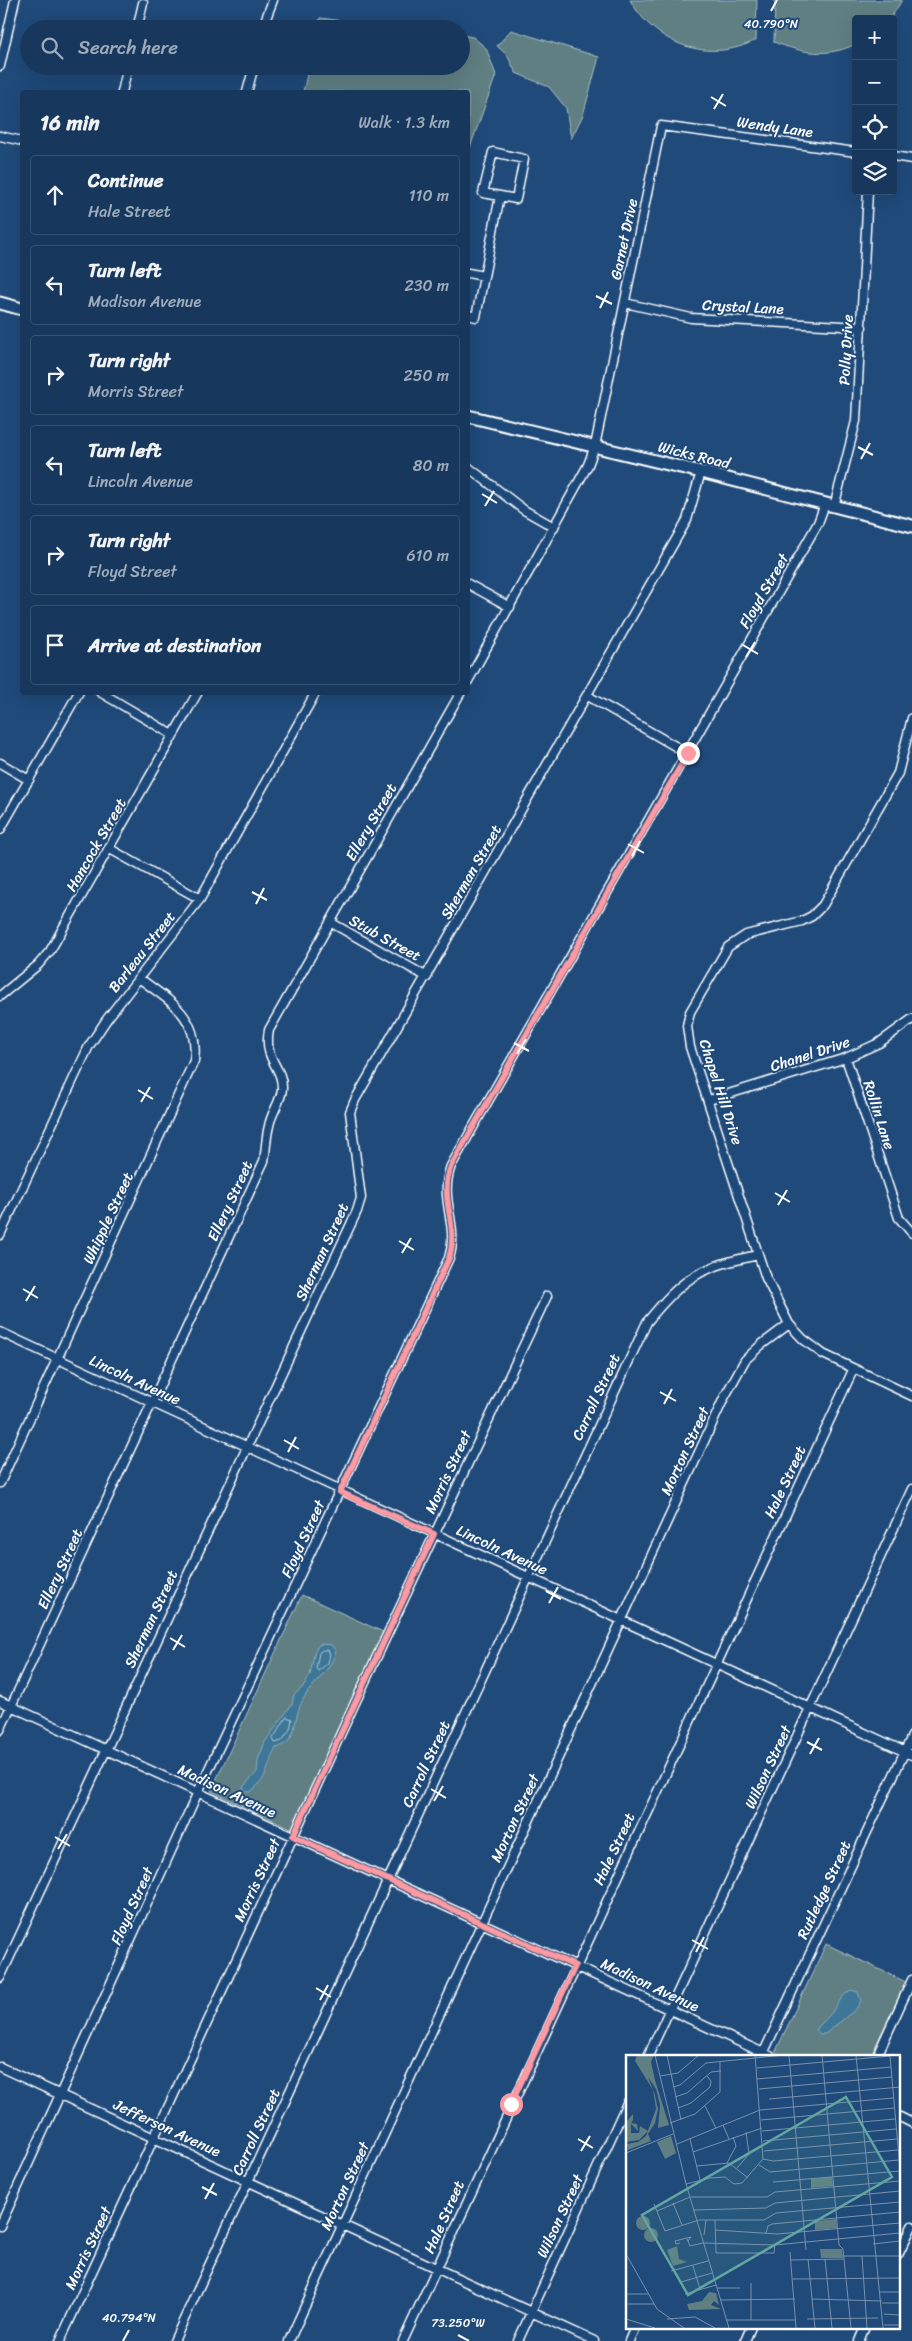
<!DOCTYPE html>
<html lang="en">
<head>
<meta charset="utf-8">
<style>
  :root { --surface:#17385c; --page:#244365; --text:#f1f3f6; --muted:#9eacbb; --line:#365272 }
  body { margin:0; font-family:Sriracha,sans-serif; background:var(--page); color:var(--text) }
  .controls { position:absolute; right:15px; top:15px; display:grid; overflow:hidden; border-radius:5px; box-shadow:0 5px 20px #0002 }
  .controls button { width:45px; height:45px; display:grid; place-items:center; padding:0; border:0; border-bottom:1px solid var(--line); background:var(--surface); color:var(--text); font:25px sans-serif }
  .stop { position:absolute; width:15px; height:15px; margin:-11px; border:4px solid #ff9aa2; border-radius:50%; background:#fff }
  .stop.end { background:#ff9aa2; border-color:#fff; box-shadow:0 1px 5px #0008 }
  .list { margin:0; padding:0; list-style:none }
  h2 { display:flex; justify-content:space-between; align-items:center; height:65px; margin:0; padding:0 20px; font-size:21px }
  h2 small { font-size:16px; font-weight:400; color:var(--muted) }
  .list li { display:grid; grid-template-columns:32px 1fr auto; gap:15px; align-items:center; box-sizing:border-box; height:80px; margin:0 10px 10px; padding:0 10px; border:1px solid var(--line); border-radius:5px }
  .list b { display:block; font-size:19px; white-space:nowrap }
  .list p { margin:0; font-size:16px; white-space:nowrap; color:var(--muted) }
  .list em { font-size:16px; font-style:normal; color:var(--muted) }
  .icon { flex:none; width:28px; height:28px; fill:none; stroke:currentColor; stroke-width:2; stroke-linecap:round; stroke-linejoin:round }
  .map { position:relative; flex:none; width:912px; height:2341px; overflow:hidden }
  .search { position:absolute; background:var(--surface); box-shadow:0 5px 20px #0002; left:20px; top:20px; width:450px; height:55px; display:flex; align-items:center; gap:12px; box-sizing:border-box; padding:0 18px; border-radius:28px; color:var(--muted); font-size:19px }
  .panel { position:absolute; background:var(--surface); box-shadow:0 5px 20px #0002; left:20px; top:90px; width:450px; height:605px; border-radius:5px }
  .map>svg:first-child { display:block }
</style>
</head>
<body>
<div class="map">
<svg width="912" height="2341" viewBox="0 0 912 2341">
  <rect width="100%" height="100%" fill="#1f4a7a"/>
  <filter id="ink" filterUnits="userSpaceOnUse"><feTurbulence type="fractalNoise" baseFrequency=".02" numOctaves="2"/><feDisplacementMap in="SourceGraphic" scale="10" xChannelSelector="R" yChannelSelector="G"/><feConvolveMatrix kernelMatrix="1 2 1 2 8 2 1 2 1" color-interpolation-filters="sRGB"/></filter>
  <g filter="url(#ink)">
    <path fill="#5f7f83" stroke="#afbfc1" d="M630 0H757L756 40C710 64 655 45 630 0Z
      M775 0H902L890 19H856V44C827 58 802 53 774 42Z
      M320 18 408 29H318Z
      M511 30 599 57 583 115 571 139 566 108 549 87 516 73 507 55 497 46Z
      M461 35 473 37 486 48 496 75 468 153V92H303L309 66H461Z
      M302 1595 383 1632 293 1829 211 1791Z
      M826 1944 906 1982 871 2056H783L775 2053Z"/>
    <path fill="#3d7697" stroke="#8badc1" d="M320 1644 331 1645 336 1651C329 1676 309 1683 300 1706 293 1723 297 1742 276 1748 265 1768 271 1776 250 1792L245 1791 243 1787 257 1772 258 1760 265 1742 292 1704 294 1695 304 1686 310 1675 315 1650Z
      M851 1990 858 1992 861 2001 856 2009 825 2034H820L816 2030C821 2023 827 2019 832 2012 839 2003 841 1996 851 1990Z"/>
    <g fill="none" stroke-linecap="round" stroke-linejoin="round">
      <path stroke="#b1c8d5" stroke-width="1" d="M323 1650H328L330 1654 328 1663 318 1671 316 1668 319 1653Z
        M287 1717 292 1719 290 1729 282 1741 275 1743 273 1739Z"/>
      <defs>
        <path id="street" d="M137 29 143 3
          M262 29 273 0
          M0 66 15 0
          M122 92 128 66
          M247 92 254 66
          M0 136 22 141
          M893 156 912 159
          M468 273 484 276
          M625 303 691 318 862 327
          M468 315 476 317 500 196 516 199 524 159 493 152 483 193 500 196
          M468 467 524 510 554 527
          M834 507 856 421 868 191
          M468 584 510 607
          M468 681 588 465 595 446 661 126 856 152
          M100 692 173 735
          M588 696 687 753
          M912 718 898 773 823 905 812 916 802 921 746 935 728 947 690 1012 687 1026 690 1047 766 1278 789 1324 803 1339 823 1354 912 1396
          M0 763 29 780
          M0 830 79 692
          M110 849 200 899
          M330 922 427 977
          M0 996 38 965 50 951 198 692
          M846 1058 899 1218 912 1233
          M709 1100 846 1058 879 1043 912 1019
          M0 1235 89 1046 107 1019 200 899 316 692
          M0 1332 912 1755
          M0 1483 194 1061C200 1017 171 1002 139 978
          M0 1701 770 2056
          M0 1730 264 1161C266 1149 266 1137 269 1126 271 1113 281 1102 282 1089 283 1066 263 1061 269 1030L461 692
          M0 1978 357 1211 361 1198 350 1112 355 1100 687 520 701 472
          M648 2056 912 1489
          M762 2056 912 1736
          M877 2056 912 1980
          M0 2067 594 2341
          M898 2116 912 2123
          M0 2226 198 1792 449 1258C460 1225 438 1200 451 1166L818 523 825 504
          M898 2255 912 2226
          M60 2341 354 1705 547 1296
          M174 2341 647 1322C684 1276 701 1267 758 1255
          M289 2341 724 1398 745 1360 761 1345 789 1324
          M403 2341 853 1370
          M518 2341 627 2103
          M629 2341 635 2327
          M745 2341 751 2327
          M859 2341 865 2327"/>
        <path id="secondary" d="M0 303 22 309
          M468 416 701 472 912 526"/>
      </defs>
      <use href="#street" stroke="#fff" stroke-width="11"/>
      <use href="#secondary" stroke="#fff" stroke-width="15"/>
      <use href="#street" stroke="#1f4a7a" stroke-width="8"/>
      <use href="#secondary" stroke="#1f4a7a" stroke-width="11"/>
    </g>
  </g>
  <g fill="none" stroke-linecap="round" stroke-linejoin="round" filter="url(#ink)">
    <path stroke="#ff9aa2" stroke-width="6" d="M511 2104 575 1966 293 1836 434 1534 340 1492 449 1258C460 1225 438 1200 451 1166L688 753"/>
  </g>
  <path fill="none" stroke="#fff" stroke-width="2" d="M771 11 777 0M711 97 726 106M714 109 723 94M596 296 612 304M600 308 608 292M858 447 873 455M861 459 870 443M482 494 497 503M485 506 494 491M743 645 758 654M746 657 755 642M628 844 644 853M632 856 640 841M252 892 267 900M256 904 264 888M514 1043 529 1051M517 1054 526 1039M138 1090 153 1099M141 1102 150 1087M775 1193 790 1202M778 1205 787 1190M399 1241 414 1250M402 1253 411 1238M23 1289 38 1298M26 1301 35 1286M660 1392 676 1401M664 1404 672 1389M284 1440 299 1449M288 1452 296 1437M546 1591 561 1599M549 1603 558 1587M170 1638 185 1647M173 1650 182 1635M807 1742 822 1750M810 1754 819 1738M431 1789 446 1798M434 1801 443 1786M55 1837 70 1846M58 1849 67 1834M692 1940 708 1949M696 1952 704 1937M316 1988 331 1997M320 2000 328 1985M578 2139 593 2148M581 2151 590 2136M202 2187 217 2195M205 2199 214 2183M458 2335 469 2341M123 2341 129 2330"/>
  <g text-anchor="middle" stroke-width="4" stroke-linejoin="round" paint-order="stroke">
    <g font-size="15" fill="#fff" stroke="#1f4a7a">
      <text transform="translate(775 127) rotate(8)" y="5">Wendy Lane</text>
      <text transform="translate(624 239) rotate(-78)" y="5">Garnet Drive</text>
      <text transform="translate(743 307) rotate(3)" y="5">Crystal Lane</text>
      <text transform="translate(846 350) rotate(-87)" y="5">Polly Drive</text>
      <text transform="translate(694 455) rotate(14)" y="5">Wicks Road</text>
      <text transform="translate(764 591) rotate(-60)" y="5">Floyd Street</text>
      <text transform="translate(371 822) rotate(-60)" y="5">Ellery Street</text>
      <text transform="translate(96 845) rotate(-60)" y="5">Hancock Street</text>
      <text transform="translate(471 872) rotate(-60)" y="5">Sherman Street</text>
      <text transform="translate(385 938) rotate(29)" y="5">Stub Street</text>
      <text transform="translate(142 952) rotate(-52)" y="5">Barleau Street</text>
      <text transform="translate(810 1054) rotate(-18)" y="5">Chanel Drive</text>
      <text transform="translate(721 1092) rotate(72)" y="5">Chapel Hill Drive</text>
      <text transform="translate(879 1115) rotate(72)" y="5">Rollin Lane</text>
      <text transform="translate(230 1201) rotate(-65)" y="5">Ellery Street</text>
      <text transform="translate(108 1218) rotate(-65)" y="5">Whipple Street</text>
      <text transform="translate(322 1252) rotate(-65)" y="5">Sherman Street</text>
      <text transform="translate(135 1380) rotate(25)" y="5">Lincoln Avenue</text>
      <text transform="translate(596 1397) rotate(-65)" y="5">Carroll Street</text>
      <text transform="translate(685 1451) rotate(-65)" y="5">Morton Street</text>
      <text transform="translate(448 1472) rotate(-65)" y="5">Morris Street</text>
      <text transform="translate(785 1482) rotate(-65)" y="5">Hale Street</text>
      <text transform="translate(303 1539) rotate(-65)" y="5">Floyd Street</text>
      <text transform="translate(502 1550) rotate(25)" y="5">Lincoln Avenue</text>
      <text transform="translate(60 1569) rotate(-65)" y="5">Ellery Street</text>
      <text transform="translate(151 1619) rotate(-65)" y="5">Sherman Street</text>
      <text transform="translate(426 1764) rotate(-65)" y="5">Carroll Street</text>
      <text transform="translate(768 1767) rotate(-65)" y="5">Wilson Street</text>
      <text transform="translate(227 1791) rotate(25)" y="5">Madison Avenue</text>
      <text transform="translate(515 1818) rotate(-65)" y="5">Morton Street</text>
      <text transform="translate(614 1849) rotate(-65)" y="5">Hale Street</text>
      <text transform="translate(257 1880) rotate(-65)" y="5">Morris Street</text>
      <text transform="translate(824 1890) rotate(-65)" y="5">Rutledge Street</text>
      <text transform="translate(132 1906) rotate(-66)" y="5">Floyd Street</text>
      <text transform="translate(650 1985) rotate(25)" y="5">Madison Avenue</text>
      <text transform="translate(167 2128) rotate(25)" y="5">Jefferson Avenue</text>
      <text transform="translate(256 2132) rotate(-65)" y="5">Carroll Street</text>
      <text transform="translate(345 2186) rotate(-65)" y="5">Morton Street</text>
      <text transform="translate(560 2216) rotate(-65)" y="5">Wilson Street</text>
      <text transform="translate(444 2217) rotate(-66)" y="5">Hale Street</text>
      <text transform="translate(88 2248) rotate(-65)" y="5">Morris Street</text>
    </g>
  </g>
  <g transform="translate(626 2055)">
    <rect width="274" height="274" fill="#1f4a7a"/>
    <path d="M11 0H28L25 7 29 25 43 70 32 73 34 50 30 34 22 22 29 40 32 54 29 68 22 79 25 86 2 95 1 89 12 87 20 81 30 54 27 35 9 6ZM7 59V65L5 68 11 69 12 76 5 69V78H13L14 71 22 76 13 85 0 87V67ZM45 81 50 98 39 104 31 87ZM206 122 207 131 185 133V124ZM10 168a7 7 0 1 1 14 0a7 7 0 1 1-14 0ZM210 164 211 173 189 175V166ZM18 180a7 7 0 1 1 14 0a7 7 0 1 1-14 0ZM51 191 53 204 61 207 47 211 41 195ZM194 194H216L217 203H195ZM83 237 90 238 93 250 88 246 85 250 95 254 63 255 61 249 76 246Z" fill="#5f7f83"/>
    <path fill="none" stroke="#7992af" stroke-width="1" d="M29 0 60 129 103 273M41 0 55 65M163 0 180 195M196 0 213 190 217 194 225 273M230 0 257 273M264 1 274 114M131 13 264 1M34 21 52 18 73 0M131 24 265 12M47 32 54 30 80 8 158 0M133 34 266 22M49 42 61 38 85 17 95 16M143 44 274 32M79 51 90 73M52 53 65 48 84 32 85 26 81 21M135 65 268 53M44 68 69 59 94 37V6M97 70 103 84M136 76 269 64M64 84 74 125M137 86 270 74M51 89 134 55 267 43M138 96 271 84M67 97 136 73M0 98 47 79M137 104 147 106 272 95M101 108 110 91 107 82M133 110 144 117 273 105M71 111 103 108 122 123M111 113 123 99 120 77M147 127 274 116M60 129 84 123 99 122 108 129 116 128 137 104 129 0M65 142H141L149 137 274 126M47 148 56 170M28 149 39 176 73 165H138L150 158 274 147M67 155 140 153 149 148 274 136M31 156 64 142M89 165 90 198H148L149 190M89 175 151 179 274 168M140 178 142 171 146 169 274 157M78 180 80 165M61 184 64 191 77 188 149 190 274 178M54 188 50 189 49 186 65 182 62 186M247 189 274 186M164 197 170 273M0 199 31 254 58 273M218 201H274M236 201 241 273M182 204 189 273M199 204 206 273M165 205 218 204M67 211 74 234M45 216 82 206M167 224 274 223M55 227 86 218M125 228V265M91 233H114M254 237H274M0 239H22M59 239 90 230M186 244 256 246M95 245 169 244M256 248H274M0 249H28M258 259 274 260M0 264 29 273M41 264 69 262 89 273M181 264 252 263M100 265H170M258 270H274"/>
    <path fill="#63a6a1" fill-opacity="0.15" stroke="#63a6a1" stroke-width="2.5" d="M220 42 266 122 62 240 16 160Z"/>
    <rect width="274" height="274" fill="none" stroke="#fff" stroke-width="2.5"/>
  </g>
  <g font-size="12" text-anchor="middle" fill="#fff" stroke="#1f4a7a" stroke-width="4" stroke-linejoin="round" paint-order="stroke">
    <text x="771" y="28">40.790°N</text>
    <text x="129" y="2322">40.794°N</text>
    <text x="458" y="2327">73.250°W</text>
  </g>
</svg>
<div class="controls">
<button>+</button>
<button>−</button>
<button><svg class="icon" aria-label="locate" viewBox="0 0 24 24"><circle cx="12" cy="12" r="6"/><path d="M12 2v4M12 18v4M2 12h4M18 12h4"/></svg></button>
<button><svg class="icon" aria-label="layers" viewBox="0 0 24 24"><path d="M12 4l9 5-9 5-9-5zM3 14l9 5 9-5"/></svg></button>
</div>
<div class="stop" style="left:511px;top:2104px"></div>
<div class="stop end" style="left:688px;top:753px"></div>
<div class="search"><svg class="icon" aria-label="search" viewBox="0 0 24 24"><circle cx="10" cy="10" r="6"/><path d="M15 15l6 6"/></svg>Search here</div>
<section class="panel">
<h2>16 min<small>Walk · 1.3 km</small></h2>
<ul class="list">
<li><svg class="icon" aria-label="ahead" viewBox="0 0 24 24"><path d="M12 20V5M6 11l6-6 6 6"/></svg><div><b>Continue</b><p>Hale Street</p></div><em>110 m</em></li>
<li><svg class="icon" aria-label="left" viewBox="0 0 24 24"><path d="M17 20v-9H6M10 6l-5 5 5 5"/></svg><div><b>Turn left</b><p>Madison Avenue</p></div><em>230 m</em></li>
<li><svg class="icon" aria-label="right" viewBox="0 0 24 24"><path d="M7 20v-9h11M14 6l5 5-5 5"/></svg><div><b>Turn right</b><p>Morris Street</p></div><em>250 m</em></li>
<li><svg class="icon" aria-label="left" viewBox="0 0 24 24"><path d="M17 20v-9H6M10 6l-5 5 5 5"/></svg><div><b>Turn left</b><p>Lincoln Avenue</p></div><em>80 m</em></li>
<li><svg class="icon" aria-label="right" viewBox="0 0 24 24"><path d="M7 20v-9h11M14 6l5 5-5 5"/></svg><div><b>Turn right</b><p>Floyd Street</p></div><em>610 m</em></li>
<li><svg class="icon" aria-label="arrive" viewBox="0 0 24 24"><path d="M6 21V4h12l-3 4 3 4H6"/></svg><div><b>Arrive at destination</b></div></li>
</ul>
</section>
</div>
</body>
</html>
